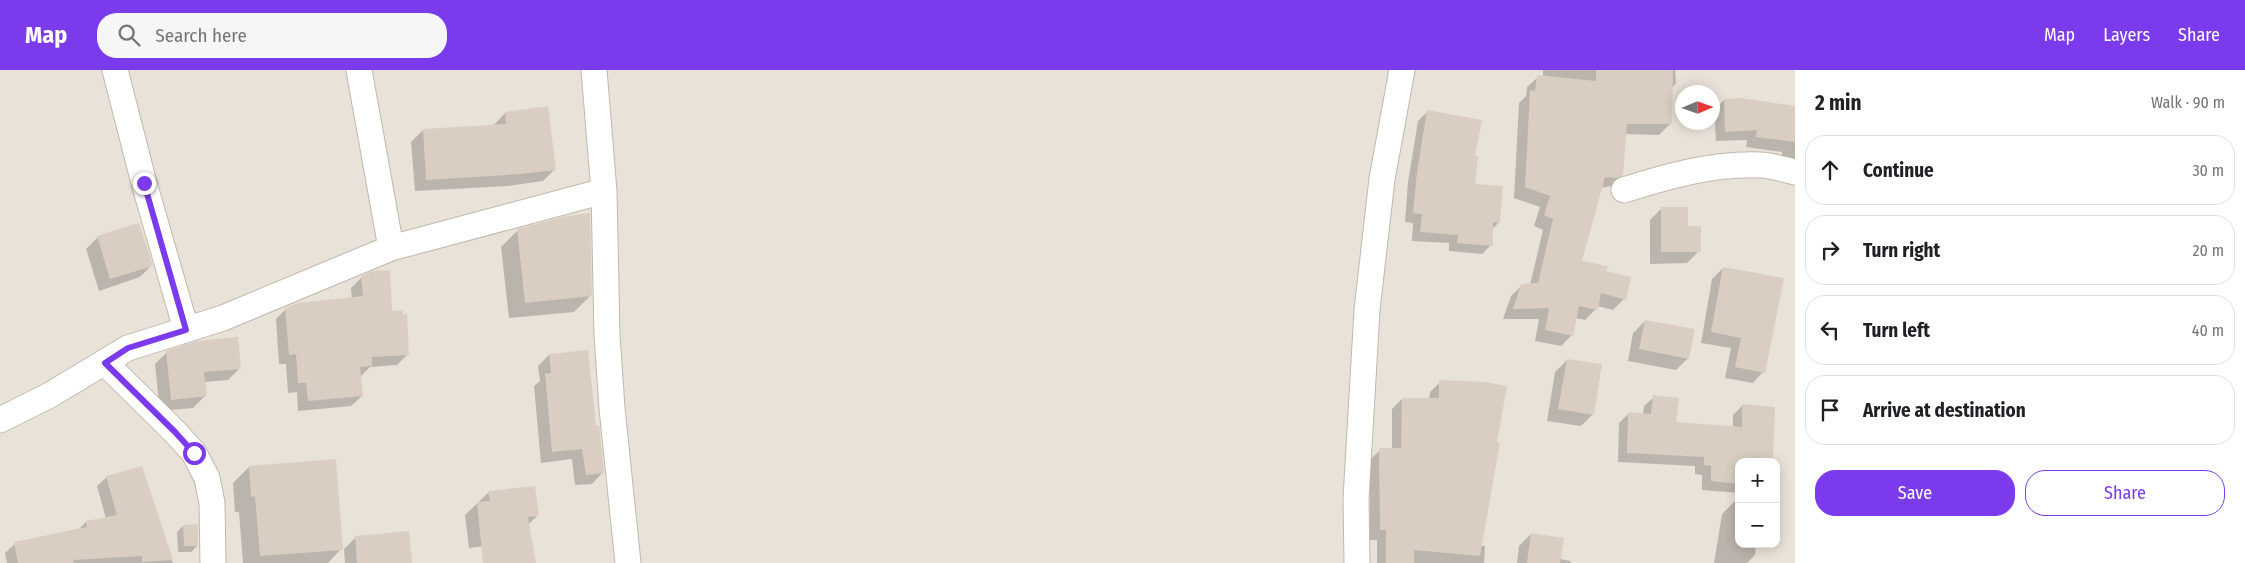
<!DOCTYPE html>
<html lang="en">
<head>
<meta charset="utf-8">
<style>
  :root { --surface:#fff; --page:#f6f6f6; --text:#202124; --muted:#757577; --line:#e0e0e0; --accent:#7c3aed }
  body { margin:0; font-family:"Fira Sans Condensed",sans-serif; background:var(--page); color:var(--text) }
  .controls { position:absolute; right:15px; bottom:15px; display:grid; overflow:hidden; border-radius:10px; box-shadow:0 2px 12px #0003 }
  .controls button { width:45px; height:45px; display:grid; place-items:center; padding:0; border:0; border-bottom:1px solid var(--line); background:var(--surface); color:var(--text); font:25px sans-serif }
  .compass { position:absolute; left:1675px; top:15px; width:45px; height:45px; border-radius:50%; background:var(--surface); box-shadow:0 2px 12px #0003; rotate:88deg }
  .stop { position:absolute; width:15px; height:15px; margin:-11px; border:4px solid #7c3aed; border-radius:50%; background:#fff }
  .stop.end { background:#7c3aed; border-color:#fff; box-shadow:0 1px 5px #0008 }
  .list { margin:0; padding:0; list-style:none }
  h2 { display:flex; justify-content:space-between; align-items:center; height:65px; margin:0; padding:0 20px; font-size:21px }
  h2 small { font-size:16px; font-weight:400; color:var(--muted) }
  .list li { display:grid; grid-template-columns:32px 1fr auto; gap:15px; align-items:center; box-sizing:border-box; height:70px; margin:0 10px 10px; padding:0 10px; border:1px solid var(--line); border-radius:20px }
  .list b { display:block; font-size:19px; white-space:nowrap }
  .list em { font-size:16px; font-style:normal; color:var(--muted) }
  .actions { display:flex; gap:10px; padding:15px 20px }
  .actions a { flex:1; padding:11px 0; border:1px solid var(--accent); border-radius:20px; text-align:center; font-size:18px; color:var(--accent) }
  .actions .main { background:var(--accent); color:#fff }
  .icon { flex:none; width:28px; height:28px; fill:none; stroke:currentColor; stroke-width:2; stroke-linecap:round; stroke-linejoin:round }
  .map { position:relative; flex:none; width:1795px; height:493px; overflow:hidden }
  header { display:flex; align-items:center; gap:30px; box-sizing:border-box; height:70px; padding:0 25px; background:var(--accent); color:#fff }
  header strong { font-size:24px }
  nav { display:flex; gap:28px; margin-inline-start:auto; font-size:18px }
  .search { width:350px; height:45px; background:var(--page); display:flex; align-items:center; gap:12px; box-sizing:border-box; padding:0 18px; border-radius:20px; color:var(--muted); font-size:19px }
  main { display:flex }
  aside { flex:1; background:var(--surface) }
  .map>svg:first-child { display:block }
</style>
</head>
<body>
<header>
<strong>Map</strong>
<div class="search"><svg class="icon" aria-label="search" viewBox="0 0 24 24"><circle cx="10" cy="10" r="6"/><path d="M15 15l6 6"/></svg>Search here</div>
<nav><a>Map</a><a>Layers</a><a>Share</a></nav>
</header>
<main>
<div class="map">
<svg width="1795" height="493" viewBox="0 0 1795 493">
  <rect width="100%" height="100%" fill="#f5f1ea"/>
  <path fill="#e9e2d8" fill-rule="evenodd" d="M0 0H1795V493H0ZM1682 22H1712V52H1682ZM1739 392H1776V474H1739Z"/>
  <path fill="#0003" d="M1543 0H1675L1676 13 1672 18 1670 54 1659 65 1625 64 1622 105 1611 116 1600 118 1581 192 1605 202 1624 229 1613 240 1597 236 1596 239 1585 250 1575 248 1572 265 1561 276 1535 271 1539 249H1503L1511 226 1522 215H1530L1543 160 1534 156 1540 137 1514 128 1519 33 1526 26 1527 17 1538 7H1543Z
    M1724 30 1795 37V92L1782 93V82L1746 77 1747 70 1716 71 1714 40Z
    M1427 42 1474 87 1473 116 1499 152 1492 160 1491 175 1482 184 1449 181V173L1412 171 1413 153 1405 152 1408 112 1418 51Z
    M505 43 555 99 543 111 508 116 415 121 411 72 423 60 493 56Z
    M1662 138 1686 158 1699 181 1687 193 1650 194V150Z
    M518 160 591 225 574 242 509 248 501 177Z
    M98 167 151 196 140 207 99 221 86 179Z
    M1723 198 1763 302 1753 313 1725 308 1731 278 1701 273 1712 209Z
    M362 207 391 242 407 285 397 295 370 297 360 307 362 326 351 336 298 341 297 322 288 323 286 294H279L276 249 286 239 352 229 351 218Z
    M1645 251 1688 288 1676 300 1628 291 1633 263Z
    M167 282 240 298 228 310 204 312 205 326 193 338 160 341 155 294Z
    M549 285 595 357 603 402 592 414 575 415 572 389 541 393 534 316 540 311 538 296Z
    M1567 290 1593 344 1581 356 1547 351 1555 302Z
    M1440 312 1495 373 1481 476H1485L1484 493H1377V470H1370V390L1380 380H1392V339L1402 329 1429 330 1430 322Z
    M1654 327 1675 354 1733 358V345L1743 335 1772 388 1768 392H1739V423L1702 420V405L1695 404V396L1618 392 1619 353 1629 343 1643 344 1644 336Z
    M249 397 341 479 328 493H243L239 442H235L233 413Z
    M141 398 173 493H7L5 483 15 474 78 460 86 452 106 449 97 416 107 407Z
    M489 422 537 446 528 455 517 472 469 478 465 445Z
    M1734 432H1739V474H1756L1755 485 1747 493H1714L1722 444Z
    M183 456 197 476 191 482H178L177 462Z
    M1531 464 1560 489 1571 491 1570 493H1517L1519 476Z
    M356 467 411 493H345L344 479Z"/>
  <path fill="#dacec2" d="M1596 0H1673L1672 54H1627L1623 105 1617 108 1605 107 1582 191 1608 196 1606 201 1631 207 1626 230 1601 223 1598 240 1579 236 1573 266 1545 260 1549 238 1513 239 1521 214 1538 213 1553 149 1544 145 1550 126 1525 117 1530 20 1535 21 1537 5 1596 11Z
    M1741 28 1795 36V72L1756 67 1757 60 1725 62 1724 29Z
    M548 36 556 100 520 104 426 110 423 59 506 54 505 42Z
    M1427 40 1482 50 1475 86H1478L1475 114 1503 116 1500 153 1493 152V176L1457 173 1458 165 1420 162 1422 144 1413 143 1417 102Z
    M1661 137H1688V156H1701V182H1661Z
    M590 143 592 226 525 233 517 159 567 146Z
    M139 153 153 196 110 209 97 166Z
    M1723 197 1784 208 1765 303 1735 297 1741 268 1711 262Z
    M390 200 392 241 403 240V245L407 244 409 285 372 287V296L360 297 363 326 308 331 306 313H298L296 284 289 285 285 238 298 233 363 226 361 206 373 201Z
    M1645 250 1695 259 1689 289 1639 279Z
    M238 267 241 299 204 302 207 326 171 330 166 281 196 271Z
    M588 280 596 356 599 355 604 403 586 405 582 379 552 382 545 304 551 303 549 284Z
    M1567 289 1602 294 1594 345 1558 339Z
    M1439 310 1485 312 1507 316 1497 372 1500 373 1480 486 1414 480V493H1386V460H1380L1379 378H1401L1402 328H1439Z
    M1653 325 1679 328 1676 352 1742 357V334L1775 337 1773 388H1755V392H1739V414L1711 411V396L1704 395V387L1627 383 1628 342 1651 344Z
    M336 389 343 480 260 486 255 426 251 427 249 396Z
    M142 396 173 490 142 492V486L73 490 74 493H18L14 472 87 457 86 451 117 445 106 406Z
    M535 416 539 446 528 447 536 493H483L477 432 490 431 488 421Z
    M198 454V476H184L183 455Z
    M409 461 412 493H357L355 466Z
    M1531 463 1564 468 1560 493H1527Z"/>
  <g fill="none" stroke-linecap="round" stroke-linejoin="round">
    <defs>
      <path id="street" d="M115 0 144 113 186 259
        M359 0 391 178
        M594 0 604 121 607 265 612 338 628 493
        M1624 120C1668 106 1714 93 1761 95 1772 95 1784 100 1795 102
        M105 293 175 362 194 383 207 408 212 433 213 493
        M0 350 50 325 128 278 223 248 391 178 604 121
        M1357 493 1356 429 1367 240 1382 109 1402 0"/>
    </defs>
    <use href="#street" stroke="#c1b8ac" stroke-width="27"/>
    <use href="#street" stroke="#fff" stroke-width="25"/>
  </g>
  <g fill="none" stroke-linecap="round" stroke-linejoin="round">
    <path stroke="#7c3aed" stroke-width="6" d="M144 113 186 260 128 278 105 293 175 362 194 383"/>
  </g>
</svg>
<div class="controls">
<button>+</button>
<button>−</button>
</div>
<svg class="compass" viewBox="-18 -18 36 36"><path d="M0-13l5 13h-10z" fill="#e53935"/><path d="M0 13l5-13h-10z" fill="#757577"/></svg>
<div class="stop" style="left:194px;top:383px"></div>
<div class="stop end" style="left:144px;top:113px"></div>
</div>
<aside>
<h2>2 min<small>Walk · 90 m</small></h2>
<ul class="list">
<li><svg class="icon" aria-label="ahead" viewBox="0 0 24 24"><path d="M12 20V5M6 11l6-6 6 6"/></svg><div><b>Continue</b></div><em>30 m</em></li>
<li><svg class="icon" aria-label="right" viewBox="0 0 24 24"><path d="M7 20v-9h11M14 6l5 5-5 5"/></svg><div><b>Turn right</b></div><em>20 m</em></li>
<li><svg class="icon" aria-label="left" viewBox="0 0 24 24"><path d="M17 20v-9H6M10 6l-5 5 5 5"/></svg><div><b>Turn left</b></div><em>40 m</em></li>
<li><svg class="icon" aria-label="arrive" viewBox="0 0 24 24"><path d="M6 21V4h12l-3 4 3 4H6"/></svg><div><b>Arrive at destination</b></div></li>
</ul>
<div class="actions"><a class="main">Save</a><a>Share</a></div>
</aside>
</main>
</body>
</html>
